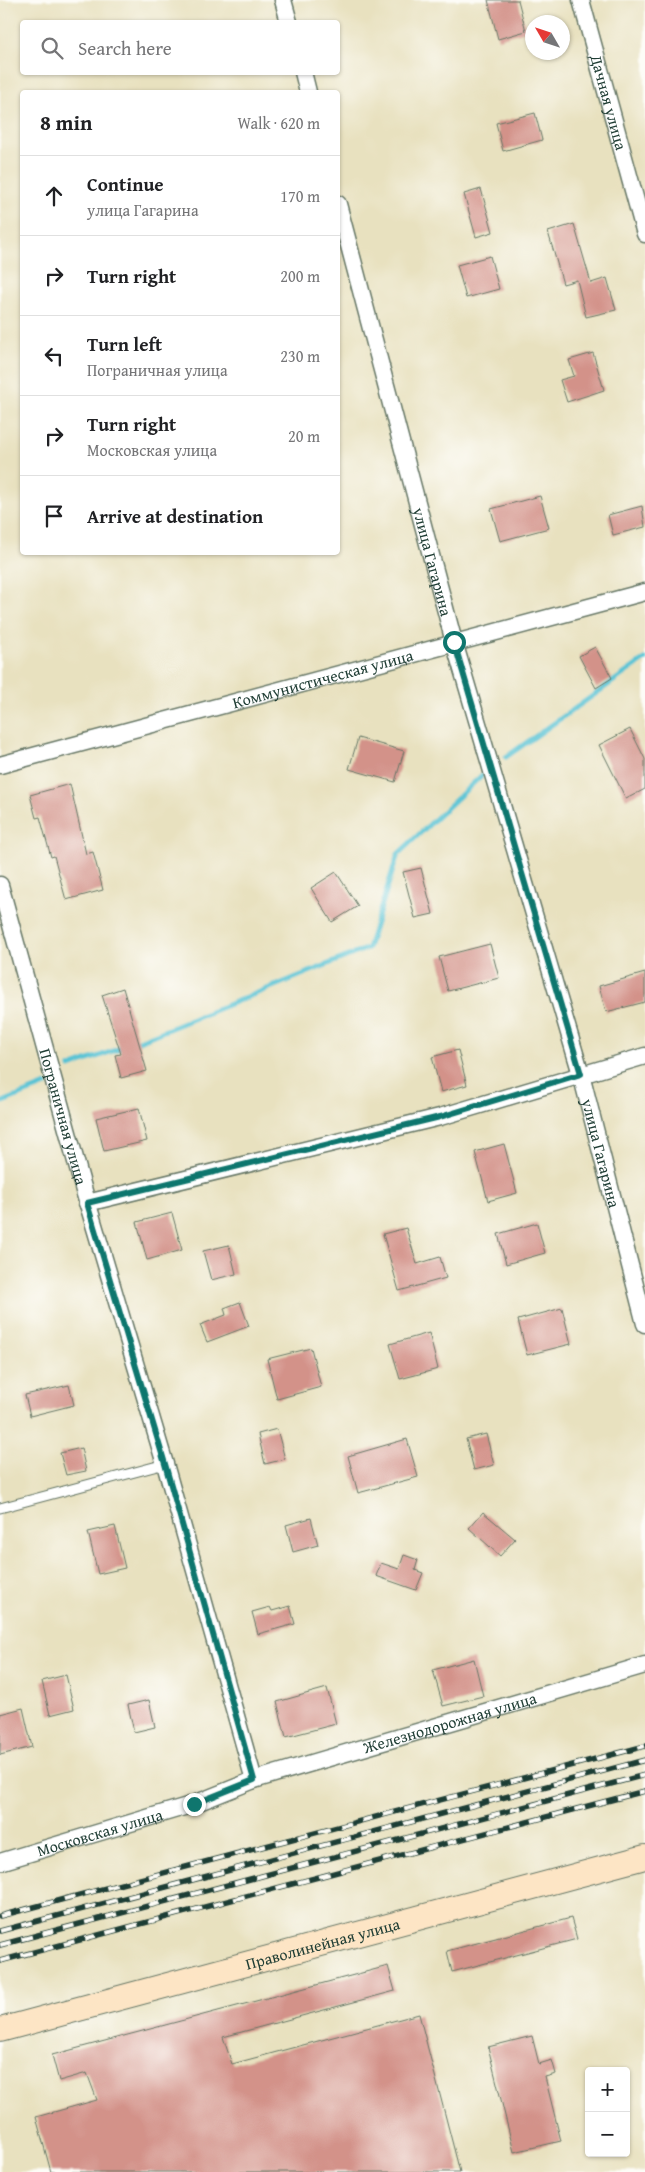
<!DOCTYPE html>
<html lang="en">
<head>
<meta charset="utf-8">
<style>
  :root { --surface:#fff; --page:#f6f6f6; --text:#202124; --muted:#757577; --line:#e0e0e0 }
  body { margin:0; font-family:"Gentium Book Plus",serif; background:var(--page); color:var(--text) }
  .controls { position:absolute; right:15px; bottom:15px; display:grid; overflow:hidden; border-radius:5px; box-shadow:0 1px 4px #0004 }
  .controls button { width:45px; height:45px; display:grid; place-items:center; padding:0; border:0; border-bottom:1px solid var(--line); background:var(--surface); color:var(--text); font:25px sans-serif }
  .compass { position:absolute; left:525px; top:15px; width:45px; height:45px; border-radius:50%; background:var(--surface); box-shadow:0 1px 4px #0004; rotate:309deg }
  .stop { position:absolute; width:15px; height:15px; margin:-11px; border:4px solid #0f766e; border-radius:50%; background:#fff }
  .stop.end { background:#0f766e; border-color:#fff; box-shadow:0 1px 5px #0008 }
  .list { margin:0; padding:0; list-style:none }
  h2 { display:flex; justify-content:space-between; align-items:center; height:65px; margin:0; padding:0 20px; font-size:21px }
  h2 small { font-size:16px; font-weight:400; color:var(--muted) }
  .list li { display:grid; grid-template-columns:32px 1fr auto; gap:15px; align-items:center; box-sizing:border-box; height:80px; padding:0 20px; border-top:1px solid var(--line) }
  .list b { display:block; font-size:19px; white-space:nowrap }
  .list p { margin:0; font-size:16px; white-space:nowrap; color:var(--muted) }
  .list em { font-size:16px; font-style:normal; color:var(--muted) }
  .icon { flex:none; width:28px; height:28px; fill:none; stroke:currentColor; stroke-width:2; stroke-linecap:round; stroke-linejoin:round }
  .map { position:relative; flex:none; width:645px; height:2172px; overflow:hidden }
  .search { position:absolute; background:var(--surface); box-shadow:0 1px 4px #0004; left:20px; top:20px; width:320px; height:55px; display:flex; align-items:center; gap:12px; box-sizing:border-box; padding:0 18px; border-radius:5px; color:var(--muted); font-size:19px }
  .panel { position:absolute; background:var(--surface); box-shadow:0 1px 4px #0004; left:20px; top:90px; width:320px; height:465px; border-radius:5px }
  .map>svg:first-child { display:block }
</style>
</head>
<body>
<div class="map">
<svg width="645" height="2172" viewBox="0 0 645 2172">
  <rect width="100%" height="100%" fill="#fdfcf7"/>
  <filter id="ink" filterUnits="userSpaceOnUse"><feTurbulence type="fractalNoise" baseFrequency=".02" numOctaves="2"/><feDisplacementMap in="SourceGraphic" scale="10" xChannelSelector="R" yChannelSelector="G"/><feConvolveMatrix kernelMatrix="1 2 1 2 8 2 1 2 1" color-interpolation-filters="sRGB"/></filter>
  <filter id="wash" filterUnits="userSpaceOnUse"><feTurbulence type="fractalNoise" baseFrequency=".0096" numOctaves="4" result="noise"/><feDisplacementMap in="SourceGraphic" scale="20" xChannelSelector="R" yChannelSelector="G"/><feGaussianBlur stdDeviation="1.12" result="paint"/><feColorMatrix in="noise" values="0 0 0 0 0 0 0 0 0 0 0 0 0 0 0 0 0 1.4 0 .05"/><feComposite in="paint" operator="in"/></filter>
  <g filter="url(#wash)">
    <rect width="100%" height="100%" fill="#e8e1bf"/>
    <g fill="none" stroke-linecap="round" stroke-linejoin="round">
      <path stroke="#58c3d4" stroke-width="5" d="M506 757 645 659
        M134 1043 368 948 398 854 482 775
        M70 1067 126 1046
        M0 1103 46 1085"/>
    </g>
    <g id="blocks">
      <path fill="#d39289" d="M488 0H518L526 31 498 39Z
        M535 113 542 140 503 151 496 123Z
        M481 189 493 232 476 237 464 194Z
        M574 224 591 283 607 278 616 310 586 317 577 280 563 284 548 232Z
        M490 256 499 289 466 298 457 265Z
        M593 353 604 390 567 402 560 380 574 376 569 360Z
        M540 496 549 528 500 541 491 509Z
        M642 506 645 527 613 535 608 515Z
        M595 647 612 678 596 688 579 656Z
        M630 729 645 759V789L626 799 599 745Z
        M358 738 404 751 395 782 349 769Z
        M70 784 86 854 93 852 103 890 66 900 54 856 51 857 40 817 36 818 30 795Z
        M421 868 433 914 415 918 403 872Z
        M336 872 358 906 332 922 311 888Z
        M490 944 499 978 448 991 439 957Z
        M645 973V1002L606 1012 599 986Z
        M123 988 147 1071 121 1078 115 1055 121 1054 102 995Z
        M458 1050 467 1085 441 1092 432 1057Z
        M139 1108 147 1141 104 1151 96 1118Z
        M504 1144 517 1193 488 1201 475 1152Z
        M172 1213 182 1250 147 1260 137 1222Z
        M537 1223 545 1253 506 1264 498 1234Z
        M406 1228 417 1264 440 1257 446 1278 399 1291 383 1234Z
        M229 1245 236 1274 211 1280 203 1251Z
        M240 1302 249 1326 207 1342 200 1325 226 1315 224 1308Z
        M562 1308 571 1344 527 1355 518 1320Z
        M429 1333 438 1369 400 1379 390 1344Z
        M311 1348 321 1387 277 1399 267 1359Z
        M69 1385 74 1405 30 1416 25 1395Z
        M277 1429 285 1459 265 1464 258 1434Z
        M486 1434 494 1465 474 1470 466 1439Z
        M407 1439 418 1477 358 1493 348 1456Z
        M81 1448 86 1471 66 1475 60 1453Z
        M483 1512 515 1539 500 1556 469 1528Z
        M311 1518 318 1545 293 1552 286 1525Z
        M115 1526 125 1568 98 1574 88 1532Z
        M404 1555 418 1560 415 1570 423 1573 416 1590 376 1576 381 1563 399 1569Z
        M290 1606 295 1624 258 1634 252 1612 270 1607 272 1611Z
        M474 1659 483 1696 443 1706 433 1670Z
        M66 1675 74 1709 50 1715 42 1681Z
        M327 1688 336 1724 286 1737 277 1702Z
        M149 1700 155 1727 134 1732 128 1705Z
        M23 1708 32 1747 0 1755V1714Z
        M571 1918 577 1939 452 1972 447 1951Z
        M388 1966 395 1991 223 2037 232 2064 419 2014 460 2172H51L36 2117 97 2100 87 2073 59 2081 52 2055Z
        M532 2036 539 2064 552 2060 556 2074 545 2077 561 2141 514 2152 488 2047Z"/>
    </g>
  </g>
  <g filter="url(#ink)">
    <use href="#blocks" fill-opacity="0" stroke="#657665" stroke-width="1"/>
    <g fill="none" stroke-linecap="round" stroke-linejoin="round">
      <defs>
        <path id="lane" d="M0 1508 165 1464"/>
        <g id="street">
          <path d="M283 0 289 22"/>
          <path id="s1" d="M581 0 645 234"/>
          <path d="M303 72 308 92"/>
          <path id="s2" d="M338 204 454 642 581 1074 645 1324"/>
          <path id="s3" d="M0 765 645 592"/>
          <path id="s4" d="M0 885 84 1191 165 1464 254 1780"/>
          <path d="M87 1203 440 1117 645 1056"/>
          <path id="s5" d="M0 1862 194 1804 254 1780 645 1665"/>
        </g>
        <g id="secondary">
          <path id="s6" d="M0 2030 645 1857"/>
        </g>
      </defs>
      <use href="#lane" stroke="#657665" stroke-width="11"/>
      <use href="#street" stroke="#657665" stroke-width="19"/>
      <use href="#secondary" stroke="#657665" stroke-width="26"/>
      <use href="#lane" stroke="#fff" stroke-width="9"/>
      <use href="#street" stroke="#fff" stroke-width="16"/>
      <use href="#secondary" stroke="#fde5c5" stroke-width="24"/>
      <defs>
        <path id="rail" d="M0 1916 645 1746
          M0 1931 645 1760
          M0 1945 645 1775
          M0 1961 645 1791"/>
      </defs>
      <use href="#rail" stroke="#1f3d34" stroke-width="5.5"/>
      <use href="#rail" stroke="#fdfcf7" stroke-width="4" stroke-dasharray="11" stroke-linecap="butt"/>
    </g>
  </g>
  <g fill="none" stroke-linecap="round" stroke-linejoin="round" filter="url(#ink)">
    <path stroke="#0f766e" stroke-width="6" d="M194 1804 254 1780 165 1464 87 1203 440 1117 581 1074 454 642"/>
  </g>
  <g text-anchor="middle" stroke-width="5" stroke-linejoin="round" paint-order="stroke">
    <g font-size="16" fill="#1f3d34" stroke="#fdfcf7">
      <text dy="6" stroke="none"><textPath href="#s1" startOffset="106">Дачная улица</textPath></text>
      <text dy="6" stroke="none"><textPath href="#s2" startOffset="370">улица Гагарина</textPath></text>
      <text dy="6" stroke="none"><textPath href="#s3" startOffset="334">Коммунистическая улица</textPath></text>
      <text dy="6" stroke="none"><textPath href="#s4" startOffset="240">Пограничная улица</textPath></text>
      <text dy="6" stroke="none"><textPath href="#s2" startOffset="985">улица Гагарина</textPath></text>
      <text dy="6" stroke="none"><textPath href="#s5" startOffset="471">Железнодорожная улица</textPath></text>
      <text dy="6" stroke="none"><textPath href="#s5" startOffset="104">Московская улица</textPath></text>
      <text dy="6" stroke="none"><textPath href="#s6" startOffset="334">Праволинейная улица</textPath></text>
    </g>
  </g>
</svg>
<div class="controls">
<button>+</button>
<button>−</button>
</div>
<svg class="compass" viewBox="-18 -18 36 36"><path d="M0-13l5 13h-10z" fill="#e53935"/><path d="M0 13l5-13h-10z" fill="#757577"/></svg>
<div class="stop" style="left:454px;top:642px"></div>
<div class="stop end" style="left:194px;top:1804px"></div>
<div class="search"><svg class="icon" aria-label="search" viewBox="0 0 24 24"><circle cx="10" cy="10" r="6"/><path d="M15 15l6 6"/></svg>Search here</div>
<section class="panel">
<h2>8 min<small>Walk · 620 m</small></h2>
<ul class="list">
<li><svg class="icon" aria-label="ahead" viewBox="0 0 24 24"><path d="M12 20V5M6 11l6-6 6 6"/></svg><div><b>Continue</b><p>улица Гагарина</p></div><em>170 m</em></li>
<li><svg class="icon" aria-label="right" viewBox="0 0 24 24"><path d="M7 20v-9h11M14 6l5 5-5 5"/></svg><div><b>Turn right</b></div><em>200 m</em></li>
<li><svg class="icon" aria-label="left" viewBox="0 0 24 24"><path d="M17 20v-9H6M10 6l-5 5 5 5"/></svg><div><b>Turn left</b><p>Пограничная улица</p></div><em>230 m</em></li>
<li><svg class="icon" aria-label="right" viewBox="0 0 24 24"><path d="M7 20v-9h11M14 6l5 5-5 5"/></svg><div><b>Turn right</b><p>Московская улица</p></div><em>20 m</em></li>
<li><svg class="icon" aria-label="arrive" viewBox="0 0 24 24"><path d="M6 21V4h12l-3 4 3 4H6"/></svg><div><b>Arrive at destination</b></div></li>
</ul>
</section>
</div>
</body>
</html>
